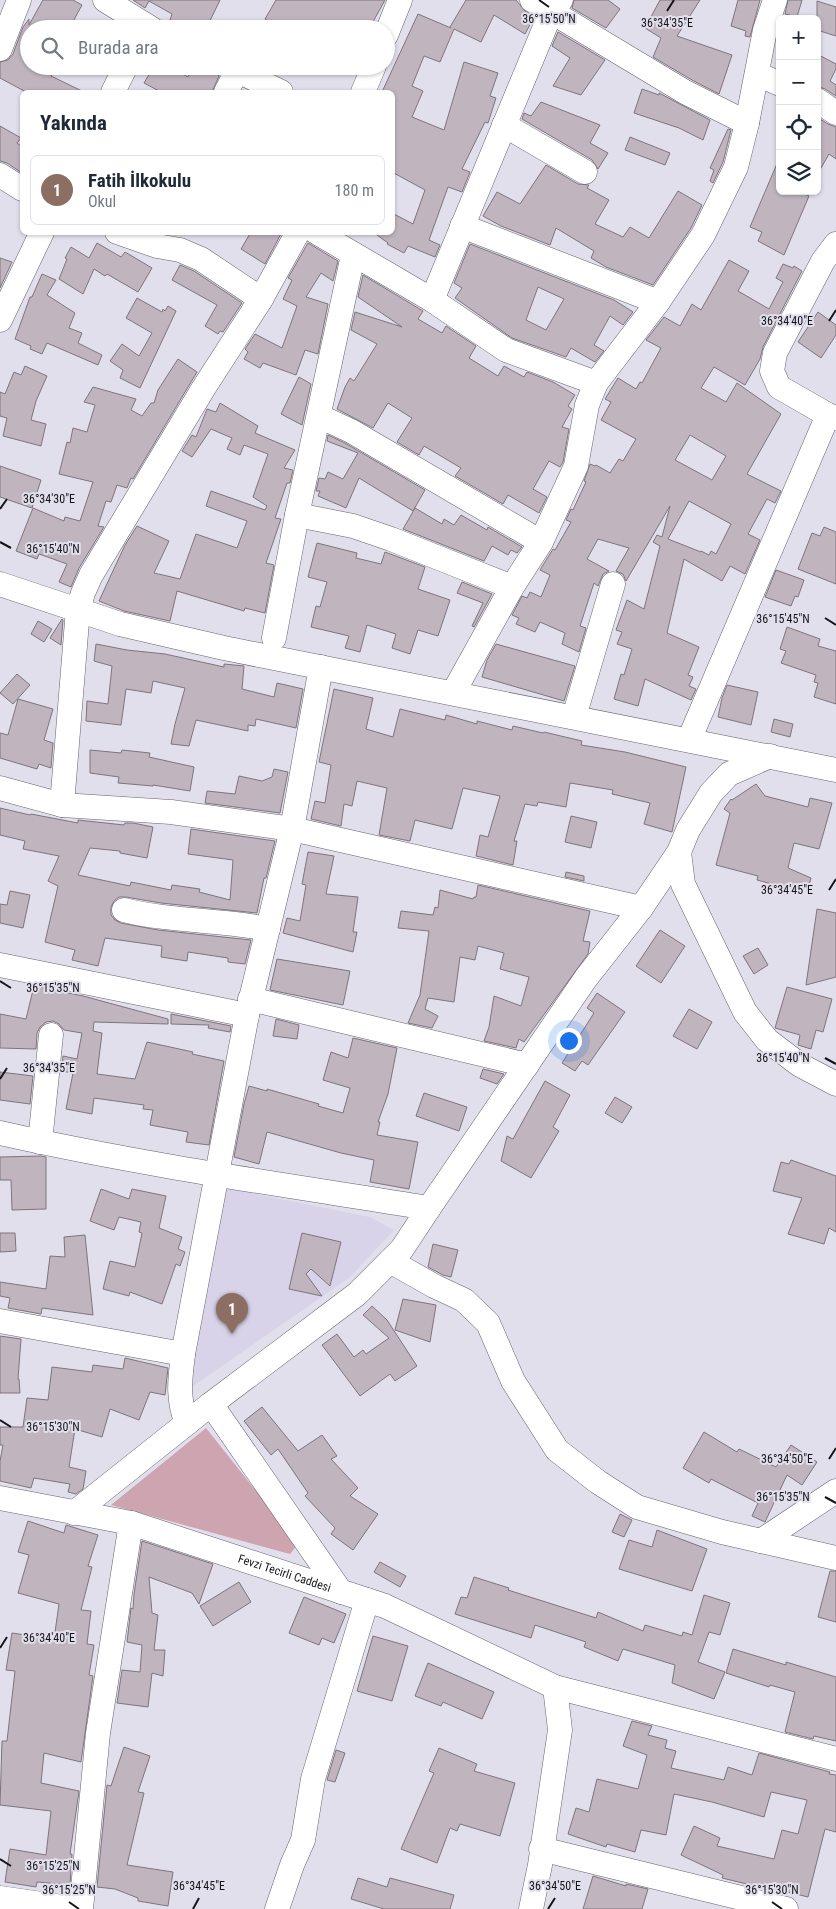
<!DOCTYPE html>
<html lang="tr">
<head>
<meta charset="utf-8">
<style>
  :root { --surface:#fff; --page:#f2f2f3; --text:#1f2937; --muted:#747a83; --line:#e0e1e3; --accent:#7c3aed }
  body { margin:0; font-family:"Roboto Condensed",sans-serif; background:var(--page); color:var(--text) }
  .controls { position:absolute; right:15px; top:15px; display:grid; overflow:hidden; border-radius:8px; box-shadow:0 1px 4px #0004 }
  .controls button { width:45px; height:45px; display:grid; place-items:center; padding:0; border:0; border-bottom:1px solid var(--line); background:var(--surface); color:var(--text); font:25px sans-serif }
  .you { position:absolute; left:568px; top:1040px; width:18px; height:18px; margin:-12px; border:4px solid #fff; border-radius:50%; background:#1a73e8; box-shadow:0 0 0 8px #1a73e833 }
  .badge { display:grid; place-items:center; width:32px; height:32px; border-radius:50%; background:var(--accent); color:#fff; font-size:16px; font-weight:700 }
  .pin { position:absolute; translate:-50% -41px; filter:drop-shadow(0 1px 2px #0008) }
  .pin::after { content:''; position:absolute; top:26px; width:18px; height:15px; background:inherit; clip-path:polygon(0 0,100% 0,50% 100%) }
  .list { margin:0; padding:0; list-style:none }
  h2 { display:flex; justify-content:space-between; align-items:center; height:65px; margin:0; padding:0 20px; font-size:21px }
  h2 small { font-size:16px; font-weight:400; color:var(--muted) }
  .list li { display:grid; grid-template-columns:32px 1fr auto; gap:15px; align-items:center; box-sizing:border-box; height:70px; margin:0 10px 10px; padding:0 10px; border:1px solid var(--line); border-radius:8px }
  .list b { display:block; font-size:19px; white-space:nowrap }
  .list p { margin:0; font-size:16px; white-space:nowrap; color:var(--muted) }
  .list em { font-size:16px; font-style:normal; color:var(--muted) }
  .icon { flex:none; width:28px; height:28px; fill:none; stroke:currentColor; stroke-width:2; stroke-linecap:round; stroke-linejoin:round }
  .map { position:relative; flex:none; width:836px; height:1909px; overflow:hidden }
  .search { position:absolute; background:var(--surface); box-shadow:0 1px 4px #0004; left:20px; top:20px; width:375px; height:55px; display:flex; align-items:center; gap:12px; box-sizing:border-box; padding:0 18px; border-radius:28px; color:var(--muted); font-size:19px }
  .panel { position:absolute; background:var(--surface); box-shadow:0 1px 4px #0004; left:20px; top:90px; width:375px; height:145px; border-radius:8px }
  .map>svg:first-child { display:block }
</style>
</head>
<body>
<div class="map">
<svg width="836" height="1909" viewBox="0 0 836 1909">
  <rect width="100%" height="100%" fill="#e2dfed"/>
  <path fill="#d8d3e8" d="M221 1187 370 1217 394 1230 349 1278 186 1391Z"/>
  <path fill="#cda4af" d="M206 1428 298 1544 290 1554 111 1505Z"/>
  <path fill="#c0b5bf" stroke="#7e747d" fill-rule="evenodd" d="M43 0H73L82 5 69 29H29V66H42L53 73 51 76 84 92H26L0 78V62L8 60 13 54 23 27 29 19V25Z
    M133 0H220L206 29H176L168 26 172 14 149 1 145 8Z
    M276 0H385L369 29H281L265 19Z
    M466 0H516L525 11 534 17 525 34 494 15 481 42 454 29 440 62 424 56 412 86 423 91 412 117 444 130 464 62 498 73 490 96 496 98 488 123 485 122 462 169 470 172 462 192 448 187 429 240 440 245 435 257 408 246 404 253 387 244 388 243 373 232H392V213L413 224 425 190 392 172V92H382L418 14 451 28 450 27Z
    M574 0H608L620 9 606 28 572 8Z
    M660 0H700L677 36 732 55 719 94 692 80 653 57 661 38 645 28Z
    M738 0H760L750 37 745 36 746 31 731 26Z
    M788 0H802L797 17 785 14Z
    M817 1 836 7V36L817 30Z
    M558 32 605 60 581 95 553 86 570 58 552 46Z
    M817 54 836 64V69L830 81 836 85V96L825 89 817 86Z
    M154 66H168L188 77 193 66H205L216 72 219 76 212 92H161L144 83Z
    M642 89 659 95V93L710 120 703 140 679 128 634 113Z
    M541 102 600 125 590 143 608 153 598 169 592 160 522 119 524 113 531 116Z
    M817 117 828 124 836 127V159L829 154 817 175Z
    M0 126 21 138 17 143 21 146 22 144V173L7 163 0 161Z
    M728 129 731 130 723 162 713 183 710 181 714 170 710 168Z
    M630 137 670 153 665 165 625 150Z
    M779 159 780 191H797L809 196 784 255 758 241 762 232 750 227Z
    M546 165 578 184 589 185 587 188 609 200 595 224 623 237 630 227 649 238 678 191 702 205 691 228 653 285 606 267 591 258 594 251 556 228 550 245 501 226 483 216 497 192 520 204Z
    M251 232H282L265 264 241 249Z
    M97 243 121 257 125 252 152 268 138 292 107 274 105 276 94 269 83 294 59 279 67 259 65 258 71 247 89 258Z
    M308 243 338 261 333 281 321 273 306 297 328 304 318 354 305 350 296 375 263 363 260 368 244 359 248 352 245 349 255 334 282 348 297 306 283 299 292 280 288 278Z
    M470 244 614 300 633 312 623 325 610 316 594 345 604 351 595 362 571 348 566 357 512 338 455 298 462 288 454 283ZM538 287 564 299 546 330 526 320Z
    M0 258 12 262 0 288Z
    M729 260 749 271 738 291 769 309 783 282 776 278 783 264 793 268 794 266 802 271 763 347 760 359 745 385 714 367 701 388 726 402 737 383 781 414 747 474 781 491 775 503 767 499 748 534 760 540 745 574 730 566 722 581 684 559 667 633 699 647 688 675 693 677 689 686 696 689 691 700 645 679 638 706 614 699 621 674 624 675 632 649 617 644 622 632 616 630 627 600 644 609 660 546 653 542 657 535 662 537 670 506 626 581 623 574 616 571 629 548 598 539 587 559 609 571 603 574 598 586 594 583 580 626 586 628 579 652 562 644 565 633 540 622 535 632 516 624 519 618 512 615 522 596 527 598 530 592 541 597 550 575 540 570 553 549 555 550 571 522 566 520 571 509 573 510 586 482 584 481 590 464 595 466 596 465 610 473 619 459 623 461 636 439 601 420 611 402 605 399 618 378 636 389 640 382 642 383 661 348 646 340 664 317 680 326 692 304 701 310ZM690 435 726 456 712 480 675 460ZM689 501 731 524 716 554 711 551 709 555 701 551V552L668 539Z
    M180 265 194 271 242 303 223 332 220 331 218 334 205 326 217 305 172 280Z
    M42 274 56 280 47 295 75 313 69 328 82 333 78 343 102 355 98 365 47 343 42 354 30 349 31 346 15 339 30 297H32Z
    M363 275 423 311 418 319 442 333 446 326 476 346 469 358 498 376 504 366 524 377 527 372 553 382 575 395 568 406 572 409 562 427 569 429 563 462 560 467 549 461 533 489 547 497 539 513 508 495 503 504 455 476 461 468 424 446 419 455 397 442 412 418 388 403 373 428 337 409 345 387 350 378 354 381 377 344 351 330 355 312 402 327 358 297Z
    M137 298 162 312 163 309 165 311 168 306 176 311 140 388 120 378 123 370 110 361 122 344 139 356 152 333 126 318Z
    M818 312 836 325V335L821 358 798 342Z
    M178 359 197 372 133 479 131 478 127 488 117 485 111 502 106 501 98 526 104 527 79 568 71 587 59 582 67 564 39 554 37 559 16 551 33 508 64 521 65 517 80 521 93 482 59 474 67 442 70 443 73 428 87 432 95 405 84 402 93 387 136 399 131 410 142 416 151 403H154L158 390Z
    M25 366 47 376 36 401 31 420 46 424 41 446 3 436 7 418 0 416V392L5 394 14 372 21 375Z
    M299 377 311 384 302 425 281 414Z
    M220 403 258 426 255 433 295 450 284 468 293 470 290 483H287L275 518 281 519 266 563 274 565 265 613 245 608 244 611 177 591 170 621 124 611 99 601 125 545 137 526 169 541 154 573 180 579 196 534 237 548 247 521 206 506 211 491 265 510 267 506 253 497 268 454 244 445 240 455 227 449 232 438 211 429 192 457 182 451 192 435 196 437 207 409 216 412Z
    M328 435 345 443 425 490 413 511 359 478 346 508 318 496 320 491H316L319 478 325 479 328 472 343 479 358 453 327 441Z
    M0 466 41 480 32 508 0 497Z
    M415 508 442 524 444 519 454 525 461 515 487 530 488 527 522 547 517 553 511 550 508 555 492 546 484 561 403 529Z
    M824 527 836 532V584L798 569 812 533 820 536Z
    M317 543 357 553 356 558 381 564 385 552 425 567 418 589 450 600 438 636 418 630 410 654 392 648 396 634 367 625 360 652 345 648 349 636 311 627 316 606 320 607 327 582 308 577Z
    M776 570 804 580 798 597 795 596 791 606 765 597Z
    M462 582 492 594 474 627 472 626 483 603 457 593Z
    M62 619 63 620 61 645 50 638Z
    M38 621 52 629 44 642 31 634Z
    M787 627 820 639 818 646 836 651V704L814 697 818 683 814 682 816 675 781 663 786 651 780 649Z
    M96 644 127 650 165 654 224 667V664L244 666 242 689 274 697 277 683 303 689 296 728 256 719 255 726 248 725V731L196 720 189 746 171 744 175 724 185 688 153 681 151 693 126 689 121 725 86 721 87 701 108 704 112 666 94 661Z
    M496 644 575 666 564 701 482 677 487 660Z
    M17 674 30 685 13 704 0 693Z
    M727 685 758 692 751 725 718 717 722 698Z
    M334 689 373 698 366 729 393 737 400 709 445 720 446 715 477 724V721L512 730 513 726 543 733 544 732 582 741 581 745 625 752 686 767 672 832 644 824 650 803 612 794 613 790 570 783 566 807 538 802 537 806 525 804 514 841H517L513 865 476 856 480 835 488 837 500 796 463 788 452 829 415 820 410 841 379 835 387 788 357 781 352 806 344 804 341 826 311 819 315 801 325 803 331 765 319 762Z
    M18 699 53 709 44 740 53 743 51 768 39 764 37 769 0 758V733L8 735Z
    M774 719 793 724 790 737 771 732Z
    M90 750 121 753 122 750 150 753 149 757 194 767 190 791 153 785V786L118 783 119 777 90 773Z
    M274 769 288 772 280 813 205 803 207 791 235 794 239 776 262 781 272 777Z
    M756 784 765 796 808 807 810 798 832 803 819 849 794 843 788 868 811 878 808 889 788 884 787 888 757 880 758 876 716 865 730 813 724 809 731 799 732 800Z
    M0 808 30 815 31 814 78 823V820L124 825 125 823H133L153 827 147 858 120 853V851L90 848 78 875 130 886 131 882 171 890 172 885 200 889 199 892 230 900 233 860 188 854 191 829 275 841 266 878H264L257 913 161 903 126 897H119L114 901 111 907V915L115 920 121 923 158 930 251 940 245 964 228 962V958L188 952 187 961 161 957 162 946 105 938 98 966 72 960 75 950 45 942 58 886 48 881 59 856 23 849 25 841 0 835Z
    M571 816 597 822 591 848 565 842Z
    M308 852 334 856 326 894 358 897 353 932H357L353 952 283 933 287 918 300 921 306 885 302 884Z
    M566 872 584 876V881L565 877Z
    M478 885 590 911 583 941 590 942 588 954 524 1042 519 1039 516 1048 484 1041 489 1027 494 996 521 1006 529 977 500 969 504 953 478 946 475 960 460 957 454 1002 428 998 425 1009 438 1016 432 1028 408 1023 420 995 429 931 398 928 401 911 433 915 435 907 438 908 440 890 473 899 474 897H476Z
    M10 891 30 895 23 928 0 923V904L7 905Z
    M817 909 836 913V977L806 985Z
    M660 930 685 946 661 983 636 966Z
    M758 948 768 965 754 974 743 956Z
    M277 959 350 971 343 1005 270 990Z
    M34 986 83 996 168 1019V1024L94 1022 93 1031 102 1033 97 1074 135 1079 147 1042 193 1052 192 1054 224 1061 209 1145 186 1142 188 1132 150 1125 153 1110 143 1109 144 1105 94 1098 92 1114 66 1109 73 1073 61 1071 63 1056 77 1059 82 1033 64 1030 59 1024 53 1021 46 1022 40 1027 37 1033 36 1049 0 1048V1014L26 1019Z
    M787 987 832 999 823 1032 816 1030 811 1049 798 1045 800 1035 775 1028Z
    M597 993 625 1012 588 1065 582 1061 575 1071 562 1063 594 1013 587 1008Z
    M689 1009 712 1022 697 1049 673 1036Z
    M171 1014 231 1026 230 1032 208 1028 209 1025 171 1024Z
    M276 1019 299 1025 297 1039 273 1036Z
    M353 1038 397 1048 388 1094 378 1122H380L377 1135 418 1142 409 1189 370 1182 374 1160 341 1153 267 1132 259 1164 234 1157 244 1104 249 1086 267 1091V1089L319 1104 318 1106 343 1113 350 1088 323 1080 331 1052 348 1058Z
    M483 1069 504 1074 497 1084 480 1078Z
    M0 1072 33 1076 30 1104 0 1100Z
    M545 1081 570 1095 553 1127 559 1131 531 1178 501 1161 507 1136 513 1139Z
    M424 1093 467 1107 459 1131 416 1116Z
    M615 1097 632 1107 622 1123 605 1113Z
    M41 1156 46 1157V1209L12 1210 11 1180H0V1157Z
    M791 1160 836 1176V1232L829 1228 824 1244 788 1234 802 1198 773 1191 781 1162 789 1164Z
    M101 1189 129 1199 132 1189 166 1196 159 1228 182 1237 178 1249 185 1252 180 1266 176 1264 162 1304 130 1292 129 1296 103 1289 110 1261 135 1267 142 1233 139 1232 141 1222 119 1217 114 1230 90 1221Z
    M0 1233H15L16 1251 0 1252Z
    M302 1233 341 1242 330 1286 311 1269 306 1274 322 1296 289 1289Z
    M85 1235 93 1315 42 1308 41 1314 8 1308 10 1298 0 1296V1282L46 1289 50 1256 65 1257 64 1237Z
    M433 1244 458 1250 451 1277 443 1275 428 1267Z
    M403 1299 436 1305 430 1342 395 1330Z
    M372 1306 387 1320 417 1366 395 1381 390 1374 360 1396 322 1345 337 1334 354 1357 363 1350 366 1354 389 1338 363 1315Z
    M0 1336 21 1339 18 1379H19L20 1393H0Z
    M125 1358 168 1368 165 1395 150 1392 139 1420 110 1409 102 1437 75 1429 69 1467 86 1471 83 1489 76 1494 68 1492 70 1484 34 1478 31 1488 0 1481V1461L3 1445H0V1427H23L27 1398 48 1400 52 1367 92 1372 93 1365 123 1369Z
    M262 1407 298 1451 322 1435 337 1456 331 1459 358 1488 350 1496 378 1514 353 1550 331 1534 335 1528 305 1496 308 1493 278 1449 271 1455 244 1421Z
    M704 1432 737 1452 739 1449 776 1467 791 1445 817 1462 802 1485 787 1475 765 1522 752 1516 758 1503 711 1479 709 1483 683 1468Z
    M620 1514 632 1520 624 1537 612 1532Z
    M28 1521 64 1533 66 1525 98 1535 88 1566 92 1567 81 1610 91 1611 87 1644 94 1645 89 1675 93 1676 81 1762 44 1753 41 1783 79 1791 70 1854H72L70 1885 37 1882 36 1887 5 1882 10 1849 46 1855 51 1811 0 1805 2 1741H7L15 1671 6 1670 12 1633 54 1639 59 1604 18 1593 29 1555 18 1552Z
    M657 1530 707 1549 692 1591 619 1569 629 1540 652 1547Z
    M142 1541 213 1564 199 1604 192 1593 149 1577 152 1613 158 1615 154 1650H165L163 1676 152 1673 148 1707 117 1703 122 1670 140 1672 142 1645 127 1642 131 1608 133 1609 134 1594Z
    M380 1562 406 1576 400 1587 374 1572Z
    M830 1571H836V1622L818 1617Z
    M474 1577 509 1588 508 1590 596 1618 598 1612 643 1631 645 1625 682 1636 683 1632 692 1635 704 1595 730 1603 720 1635 709 1632 698 1662 725 1672 714 1699 672 1683 675 1665 623 1649 618 1661 584 1647 586 1642 535 1625 531 1638 455 1614 461 1597 467 1598Z
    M239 1582 251 1602 213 1626 200 1606Z
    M304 1597 346 1614 334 1643 322 1638 319 1645 289 1633Z
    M373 1636 408 1646 392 1701 357 1691Z
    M733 1649 786 1665V1662L836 1677V1741L814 1736 813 1739 785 1732 795 1692 770 1685 769 1687 726 1673Z
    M428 1663 494 1692 482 1719 443 1702 441 1706 415 1696Z
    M632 1721 652 1726 648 1735 667 1740 665 1748 676 1751 671 1768 724 1780 728 1767 752 1775 759 1753 830 1772 829 1774 836 1775V1832L825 1829 808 1897 759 1885V1887L722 1878 723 1875 681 1855 694 1826 720 1838 717 1846 774 1859 782 1830 798 1834 807 1800 771 1792 764 1817 712 1802 674 1794 666 1835 641 1830 635 1852 607 1844 606 1847 568 1834 576 1808 589 1812 597 1779 638 1789 647 1755 623 1746Z
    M124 1747 150 1756 138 1792 144 1793 127 1865 173 1872 168 1906 138 1901V1898L115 1889 97 1887 107 1785 111 1786Z
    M439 1748 477 1764 474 1771 515 1783 500 1836 460 1824 457 1831 450 1828 437 1863 401 1849 434 1773 429 1771Z
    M336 1750 345 1753 335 1782 327 1780Z
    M593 1876 626 1886V1884L648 1889 642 1909H583Z
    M358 1878 387 1887 390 1878 454 1895 450 1909H384L351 1899Z"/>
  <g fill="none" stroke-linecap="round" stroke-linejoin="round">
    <defs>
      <g id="minor">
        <path d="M105 0 152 29"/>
        <path d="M532 0 685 92 747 123"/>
        <path d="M386 35 400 0"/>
        <path d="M0 49 19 0"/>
        <path d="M228 66 281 92"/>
        <path d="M757 74 780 84"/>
        <path d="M113 92 126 66"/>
        <path d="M226 92 237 71"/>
        <path d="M363 92 374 66"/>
        <path d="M817 100 836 113"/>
        <path d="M504 125 585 172"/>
        <path d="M0 175 22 189"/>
        <path d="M462 226 658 302"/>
        <path d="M117 232 157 246 180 250 201 259 261 299"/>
        <path d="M316 232 432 300 506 350 596 383"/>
        <path d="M836 244 823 261 775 353 772 371 779 387 828 415 836 418"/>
        <path d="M432 300 552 10 561 0"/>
        <path d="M0 320 42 232"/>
        <path d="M319 416 351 431 541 542"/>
        <path d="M297 515 353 526 391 539 512 587"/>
        <path d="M0 584 120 624 224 648 836 770"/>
        <path d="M274 638 297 515 353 255"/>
        <path d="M453 693 512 587 541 542 576 466 587 405 596 383 658 302 703 235 736 167 747 123 765 30 775 0"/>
        <path d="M574 717 613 584"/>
        <path d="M689 740 828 415"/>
        <path d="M0 788 62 805 171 812 292 829 641 908"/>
        <path d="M62 805 78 609 83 593 91 575 203 389 261 299 298 232"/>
        <path d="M679 852 683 884 745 1012 767 1040 800 1065 836 1084"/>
        <path d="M124 910C171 922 220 919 268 929"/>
        <path d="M0 965 247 1015"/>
        <path d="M250 999 527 1065"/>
        <path d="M0 1133C141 1165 285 1185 429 1208"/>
        <path d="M40 1142 51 1035"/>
        <path d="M390 1261 434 1286 464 1300 488 1323 513 1381 557 1450 598 1482 637 1507 722 1532 836 1558"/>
        <path d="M0 1321 183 1354"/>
        <path d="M211 1404 341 1592"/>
        <path d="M187 1423C177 1399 180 1379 183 1354L247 1015 292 829 321 667"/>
        <path id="s1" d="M0 1498 131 1523 385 1606 555 1687 836 1759"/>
        <path d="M74 1513 211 1404 357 1294 402 1249 429 1208 586 978 641 908 679 852 688 830 711 793 729 774 770 756"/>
        <path d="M761 1541 836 1491"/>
        <path d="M541 1849 786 1909"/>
        <path d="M0 1898 76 1909"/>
        <path d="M81 1909 98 1733 131 1523"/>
        <path d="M277 1909 292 1865 303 1840 313 1779 367 1600"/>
        <path d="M531 1909 540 1865 560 1730 555 1687"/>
      </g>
    </defs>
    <use href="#minor" stroke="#65626e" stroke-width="25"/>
    <use href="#minor" stroke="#fff" stroke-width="24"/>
  </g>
  <path fill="none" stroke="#151418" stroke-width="2" d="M539 0 549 7M667 11 674 0M829 321 836 310M0 509 7 499M0 542 11 548M825 618 836 625M829 890 836 879M0 981 11 988M825 1058 836 1064M0 1079 7 1068M0 1420 11 1427M829 1459 836 1448M825 1497 836 1503M0 1648 7 1637M0 1859 11 1866M69 1902 79 1909M772 1902 782 1909M193 1909 199 1898M548 1909 555 1898"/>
  <g text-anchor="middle" stroke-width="4" stroke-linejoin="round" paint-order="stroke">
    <g font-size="12" fill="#151418" stroke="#e2dfed">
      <text dy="4" stroke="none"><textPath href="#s1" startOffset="295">Fevzi Tecirli Caddesi</textPath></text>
    </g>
  </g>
  <g font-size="12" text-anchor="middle" fill="#151418" stroke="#e2dfed" stroke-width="4" stroke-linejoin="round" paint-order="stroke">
    <text x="549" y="23">36°15'50"N</text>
    <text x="667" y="27">36°34'35"E</text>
    <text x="787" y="325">36°34'40"E</text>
    <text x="49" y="503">36°34'30"E</text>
    <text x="53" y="553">36°15'40"N</text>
    <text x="783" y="623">36°15'45"N</text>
    <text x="787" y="894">36°34'45"E</text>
    <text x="53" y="992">36°15'35"N</text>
    <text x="783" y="1062">36°15'40"N</text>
    <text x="49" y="1072">36°34'35"E</text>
    <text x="53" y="1431">36°15'30"N</text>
    <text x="787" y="1463">36°34'50"E</text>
    <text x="783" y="1501">36°15'35"N</text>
    <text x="49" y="1642">36°34'40"E</text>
    <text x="53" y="1870">36°15'25"N</text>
    <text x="199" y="1890">36°34'45"E</text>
    <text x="555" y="1890">36°34'50"E</text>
    <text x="69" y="1894">36°15'25"N</text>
    <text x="772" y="1894">36°15'30"N</text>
  </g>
</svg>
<div class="controls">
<button>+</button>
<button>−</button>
<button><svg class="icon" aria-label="locate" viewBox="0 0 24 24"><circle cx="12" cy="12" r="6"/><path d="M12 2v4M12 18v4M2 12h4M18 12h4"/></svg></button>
<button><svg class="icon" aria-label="layers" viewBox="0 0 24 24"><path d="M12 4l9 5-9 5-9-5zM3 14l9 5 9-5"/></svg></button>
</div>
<div class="you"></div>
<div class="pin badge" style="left:232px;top:1334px;background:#8d6e63">1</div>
<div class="search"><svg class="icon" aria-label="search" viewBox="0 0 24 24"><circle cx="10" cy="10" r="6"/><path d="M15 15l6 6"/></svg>Burada ara</div>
<section class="panel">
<h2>Yakında<small></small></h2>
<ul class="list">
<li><span class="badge" style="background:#8d6e63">1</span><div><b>Fatih İlkokulu</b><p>Okul</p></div><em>180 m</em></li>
</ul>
</section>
</div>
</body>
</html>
